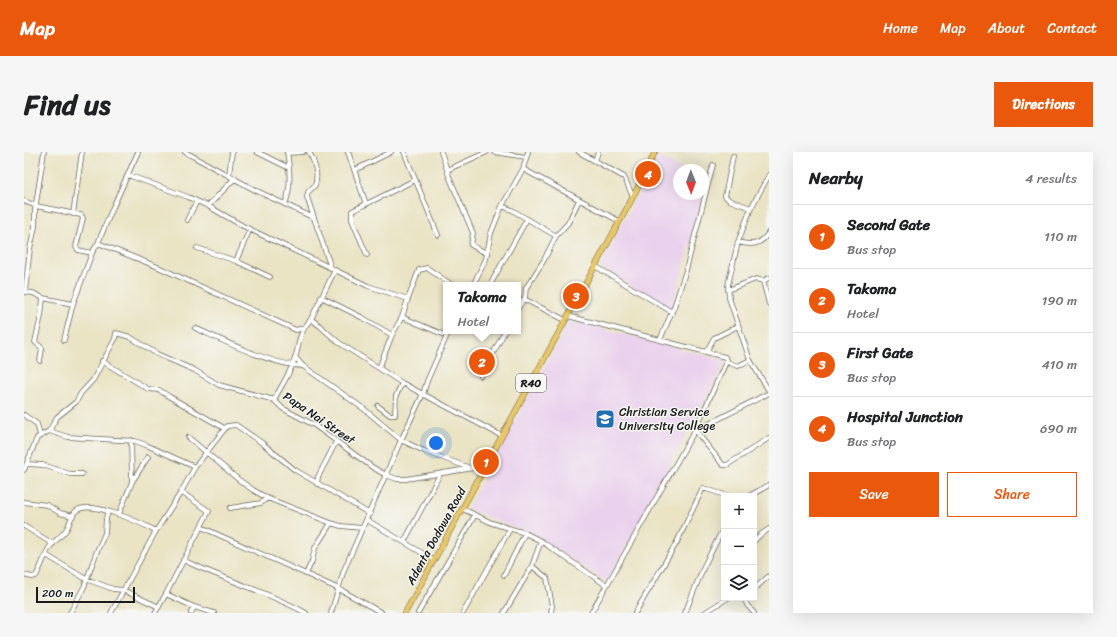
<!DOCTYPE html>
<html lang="en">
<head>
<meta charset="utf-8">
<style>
  :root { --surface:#fff; --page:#f6f6f6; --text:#202124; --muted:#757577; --line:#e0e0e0; --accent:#ea580c }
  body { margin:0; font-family:Sriracha,sans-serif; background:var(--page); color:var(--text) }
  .controls { position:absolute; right:12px; bottom:12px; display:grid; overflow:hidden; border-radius:0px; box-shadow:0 4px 16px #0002 }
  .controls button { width:36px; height:36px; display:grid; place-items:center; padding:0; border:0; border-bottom:1px solid var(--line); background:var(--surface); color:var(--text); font:20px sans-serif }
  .compass { position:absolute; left:649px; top:12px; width:36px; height:36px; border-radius:50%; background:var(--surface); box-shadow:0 4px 16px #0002; rotate:179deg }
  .scale { position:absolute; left:12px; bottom:10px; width:99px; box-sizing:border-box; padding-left:4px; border:2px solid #1c1c1c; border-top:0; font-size:11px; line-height:14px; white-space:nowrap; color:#1c1c1c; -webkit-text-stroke:3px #f6f6f2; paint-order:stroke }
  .you { position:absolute; left:412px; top:291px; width:14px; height:14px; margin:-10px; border:3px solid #fff; border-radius:50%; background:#1a73e8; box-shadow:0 0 0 6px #1a73e833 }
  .badge { display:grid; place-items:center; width:26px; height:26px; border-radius:50%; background:var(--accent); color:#fff; font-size:13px; font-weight:700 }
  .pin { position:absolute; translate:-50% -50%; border:2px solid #fff; box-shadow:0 1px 4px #0006 }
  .popup { position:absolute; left:419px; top:130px; width:78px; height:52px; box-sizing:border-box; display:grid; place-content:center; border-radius:0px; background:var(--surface); filter:drop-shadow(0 1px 3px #0005); font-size:13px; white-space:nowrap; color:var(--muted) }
  .popup b { font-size:15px; color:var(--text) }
  .popup::after { content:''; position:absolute; left:50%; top:100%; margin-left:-8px; border:8px solid transparent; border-top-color:var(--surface) }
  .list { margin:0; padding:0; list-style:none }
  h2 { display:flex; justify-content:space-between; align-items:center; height:52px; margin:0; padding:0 16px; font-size:17px }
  h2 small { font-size:13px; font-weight:400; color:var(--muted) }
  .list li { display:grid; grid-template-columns:26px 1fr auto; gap:12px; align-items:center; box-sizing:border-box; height:64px; padding:0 16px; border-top:1px solid var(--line) }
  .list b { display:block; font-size:15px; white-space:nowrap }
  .list p { margin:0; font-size:13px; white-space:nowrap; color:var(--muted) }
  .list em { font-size:13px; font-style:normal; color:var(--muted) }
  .actions { display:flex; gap:8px; padding:12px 16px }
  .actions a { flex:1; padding:9px 0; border:1px solid var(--accent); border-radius:0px; text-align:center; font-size:14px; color:var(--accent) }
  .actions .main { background:var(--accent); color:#fff }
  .icon { flex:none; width:22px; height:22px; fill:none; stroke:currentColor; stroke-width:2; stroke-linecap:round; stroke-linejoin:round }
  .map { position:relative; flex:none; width:745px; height:461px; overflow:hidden; border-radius:0px }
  header { display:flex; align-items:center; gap:24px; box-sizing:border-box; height:56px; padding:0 20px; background:var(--accent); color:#fff }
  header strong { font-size:19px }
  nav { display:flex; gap:22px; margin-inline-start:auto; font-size:14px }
  .intro { display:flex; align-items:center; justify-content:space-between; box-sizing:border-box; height:96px; padding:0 24px }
  h1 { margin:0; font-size:28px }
  .button { padding:10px 18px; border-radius:0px; background:var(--accent); color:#fff; font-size:14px; font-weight:700 }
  main { display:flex; gap:24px; padding:0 24px }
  aside { flex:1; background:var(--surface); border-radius:0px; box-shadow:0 4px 16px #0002 }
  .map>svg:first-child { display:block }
</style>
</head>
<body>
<header>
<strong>Map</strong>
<nav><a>Home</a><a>Map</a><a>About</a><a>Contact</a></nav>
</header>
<div class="intro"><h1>Find us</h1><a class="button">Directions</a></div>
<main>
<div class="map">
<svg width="745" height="461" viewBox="0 0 745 461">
  <rect width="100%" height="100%" fill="#f6f6f2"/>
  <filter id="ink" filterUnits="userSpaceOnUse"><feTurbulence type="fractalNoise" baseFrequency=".025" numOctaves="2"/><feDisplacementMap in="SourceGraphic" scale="8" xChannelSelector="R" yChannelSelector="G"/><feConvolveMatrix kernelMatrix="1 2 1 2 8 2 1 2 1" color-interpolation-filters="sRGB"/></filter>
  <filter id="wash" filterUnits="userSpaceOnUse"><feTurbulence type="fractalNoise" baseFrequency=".012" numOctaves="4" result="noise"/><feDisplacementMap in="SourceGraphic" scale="16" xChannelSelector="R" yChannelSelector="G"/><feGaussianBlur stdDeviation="0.9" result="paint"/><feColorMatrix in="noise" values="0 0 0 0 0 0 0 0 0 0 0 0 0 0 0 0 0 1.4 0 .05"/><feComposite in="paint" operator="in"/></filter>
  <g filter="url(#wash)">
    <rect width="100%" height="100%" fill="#eae4c5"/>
    <path fill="#ead1ed" d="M634 4 660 18H655V42H679V29L683 31 670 80 648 154 646 157 576 115Z
      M546 168 702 209 583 430 510 383 443 357Z"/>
  </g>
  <g filter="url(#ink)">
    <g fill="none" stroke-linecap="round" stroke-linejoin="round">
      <defs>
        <path id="minor" d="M161 0 231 38 290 66
          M233 0 265 16
          M285 0C290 8 295 23 291 33 289 35 286 38 284 40L283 45 307 116
          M324 0 342 52
          M380 0 414 83
          M417 0 425 24 449 81 447 93 464 102
          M470 0 502 5
          M555 0 600 25 601 27 609 45
          M263 1 279 0
          M709 4 701 44 705 48 727 56
          M571 9 574 0
          M499 17 595 69
          M331 18 367 0
          M423 18 463 0
          M104 23 164 45 184 54 219 74 311 118 344 134 384 147 395 118 403 116 428 133
          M205 23 208 0
          M745 23 727 56 714 90 704 133 705 146 726 208 745 239
          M0 49 12 54 57 63 59 66 52 95 54 98 68 101
          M261 52C268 36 266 17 263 0
          M184 54 211 26
          M478 54 488 58 532 84
          M49 62 58 0
          M163 68 173 49
          M714 90C728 94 737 93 745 80
          M74 91 134 115 272 178 279 176
          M173 96 212 109 246 125
          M343 103 328 68V59L391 28
          M212 109 226 77
          M571 114 648 160
          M739 129 745 126
          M449 133 462 107 467 81 478 54 499 17 504 0
          M466 133 503 67
          M704 138 732 127 739 129 745 152
          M1 139 6 97 11 75V58L20 0
          M0 140 9 141 19 146 49 152
          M297 145 339 166 368 183
          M500 147 541 168
          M494 156 501 146 502 136 520 108 532 84 544 71 555 48
          M544 164 701 205 703 208 671 278 567 461
          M378 165 384 147
          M287 167 311 118
          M171 176C200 189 248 213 279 214
          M40 188 49 152 68 101 74 91 89 55 114 0
          M636 188 650 155 662 118 689 13
          M682 200 690 186 714 174
          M271 205 279 214 340 257 377 288 400 299 446 316
          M16 209 18 196 11 190 17 164 19 146
          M78 209 124 237 135 238 146 245 200 276
          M703 210 714 214 726 208
          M355 216 368 183 378 165 423 184
          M457 224 481 179
          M250 248C256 236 263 226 268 214 277 195 271 185 287 167L296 174 314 190 378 231 478 284
          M354 254 366 263H371L372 244 378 231
          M0 263 13 272 16 283
          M671 278 699 313H703L745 286
          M673 278 745 241
          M25 279 44 285 111 289 122 293 171 315
          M164 285 215 328 229 338 243 346 307 371 317 374 338 376
          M107 288 108 330
          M3 312 19 313 46 322H58
          M0 318 13 286 25 279 33 265 52 250 57 241 69 228 91 187 92 181 106 185 133 202 170 218 195 233 250 248 258 256 290 273 348 315 362 323 373 327H382L462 314
          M293 332 294 325 312 290
          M725 344 745 333
          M0 350 23 353 36 361 49 364
          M206 356 237 351 243 346
          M439 357 468 371 501 381 517 389 582 433
          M95 362 108 330 124 305
          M343 368 410 408
          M307 371 291 396 288 409 282 422 315 437 358 461
          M0 374 29 392
          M177 375 282 422
          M730 389 736 383 745 377
          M380 390 416 322
          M22 403 62 427 89 437 99 438 135 455
          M159 408C199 427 244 440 282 461
          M508 414 523 426 528 454 527 461
          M0 423 8 425 12 424C17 415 20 405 25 396 30 389 37 385 42 378 46 373 46 364 52 359 66 347 117 371 132 379
          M480 423 501 381
          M730 437 745 424
          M142 442 170 455 190 461
          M720 446 723 453 730 461
          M46 461 60 435 73 399 81 381 82 366 84 360
          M87 461 132 379 157 340
          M131 461 142 442 185 359 157 340 171 315 203 274 212 273 238 291 271 318 346 362
          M167 461 170 455
          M307 461 320 418 377 288 399 242 403 229 425 179
          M394 461 451 363
          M439 461 486 377
          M480 461 508 414 517 389
          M611 461 653 390 679 336 704 344
          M661 461 680 414 700 375
          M680 461 704 446"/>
        <path id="major" d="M381 461 609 45 631 0"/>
      </defs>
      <use href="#minor" stroke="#646257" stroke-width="5.5"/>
      <use href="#major" stroke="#646257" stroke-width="6"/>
      <use href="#minor" stroke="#fff" stroke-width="4"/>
      <use href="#major" stroke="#e9c769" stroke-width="5"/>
    </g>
  </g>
  <defs>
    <symbol id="university-square" viewBox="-11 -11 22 22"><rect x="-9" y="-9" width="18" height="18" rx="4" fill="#1f6fb2" stroke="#f6f6f2"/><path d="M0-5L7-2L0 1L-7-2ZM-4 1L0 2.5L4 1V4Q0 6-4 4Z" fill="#fff"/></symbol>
  </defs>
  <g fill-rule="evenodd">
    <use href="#university-square" x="570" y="256" width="22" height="22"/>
  </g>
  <g text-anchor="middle" stroke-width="3" stroke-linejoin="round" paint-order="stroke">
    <rect fill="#f6f6f2" stroke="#5d5d5c" stroke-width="1" x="492" y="222" width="30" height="18" rx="3"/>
    <g font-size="11" font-weight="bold" fill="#1c1c1c">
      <text x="507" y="235">R40</text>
    </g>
    <g font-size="12" fill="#1c1c1c" stroke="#f6f6f2" text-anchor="start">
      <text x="595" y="264">Christian Service<tspan x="595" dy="14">University College</tspan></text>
    </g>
    <g font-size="12" fill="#1c1c1c" stroke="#f6f6f2">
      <text transform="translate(295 266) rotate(34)" y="4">Papa Nai Street</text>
      <text transform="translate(412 384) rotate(-61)" y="4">Adenta Dodowa Road</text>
    </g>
  </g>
</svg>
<div class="controls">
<button>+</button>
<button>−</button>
<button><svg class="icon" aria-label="layers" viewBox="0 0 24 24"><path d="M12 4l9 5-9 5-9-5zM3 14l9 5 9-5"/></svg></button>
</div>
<svg class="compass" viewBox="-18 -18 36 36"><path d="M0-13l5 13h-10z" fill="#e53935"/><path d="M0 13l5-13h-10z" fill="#757577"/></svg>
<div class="scale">200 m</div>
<div class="you"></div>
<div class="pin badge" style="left:462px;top:310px">1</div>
<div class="pin badge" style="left:458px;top:210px">2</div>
<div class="popup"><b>Takoma</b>Hotel</div>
<div class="pin badge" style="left:552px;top:144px">3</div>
<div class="pin badge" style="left:624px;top:22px">4</div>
</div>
<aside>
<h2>Nearby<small>4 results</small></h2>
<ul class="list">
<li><span class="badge">1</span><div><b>Second Gate</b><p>Bus stop</p></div><em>110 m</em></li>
<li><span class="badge">2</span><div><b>Takoma</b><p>Hotel</p></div><em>190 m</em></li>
<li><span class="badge">3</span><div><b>First Gate</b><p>Bus stop</p></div><em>410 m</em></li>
<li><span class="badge">4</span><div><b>Hospital Junction</b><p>Bus stop</p></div><em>690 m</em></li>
</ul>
<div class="actions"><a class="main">Save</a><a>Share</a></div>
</aside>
</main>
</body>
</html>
